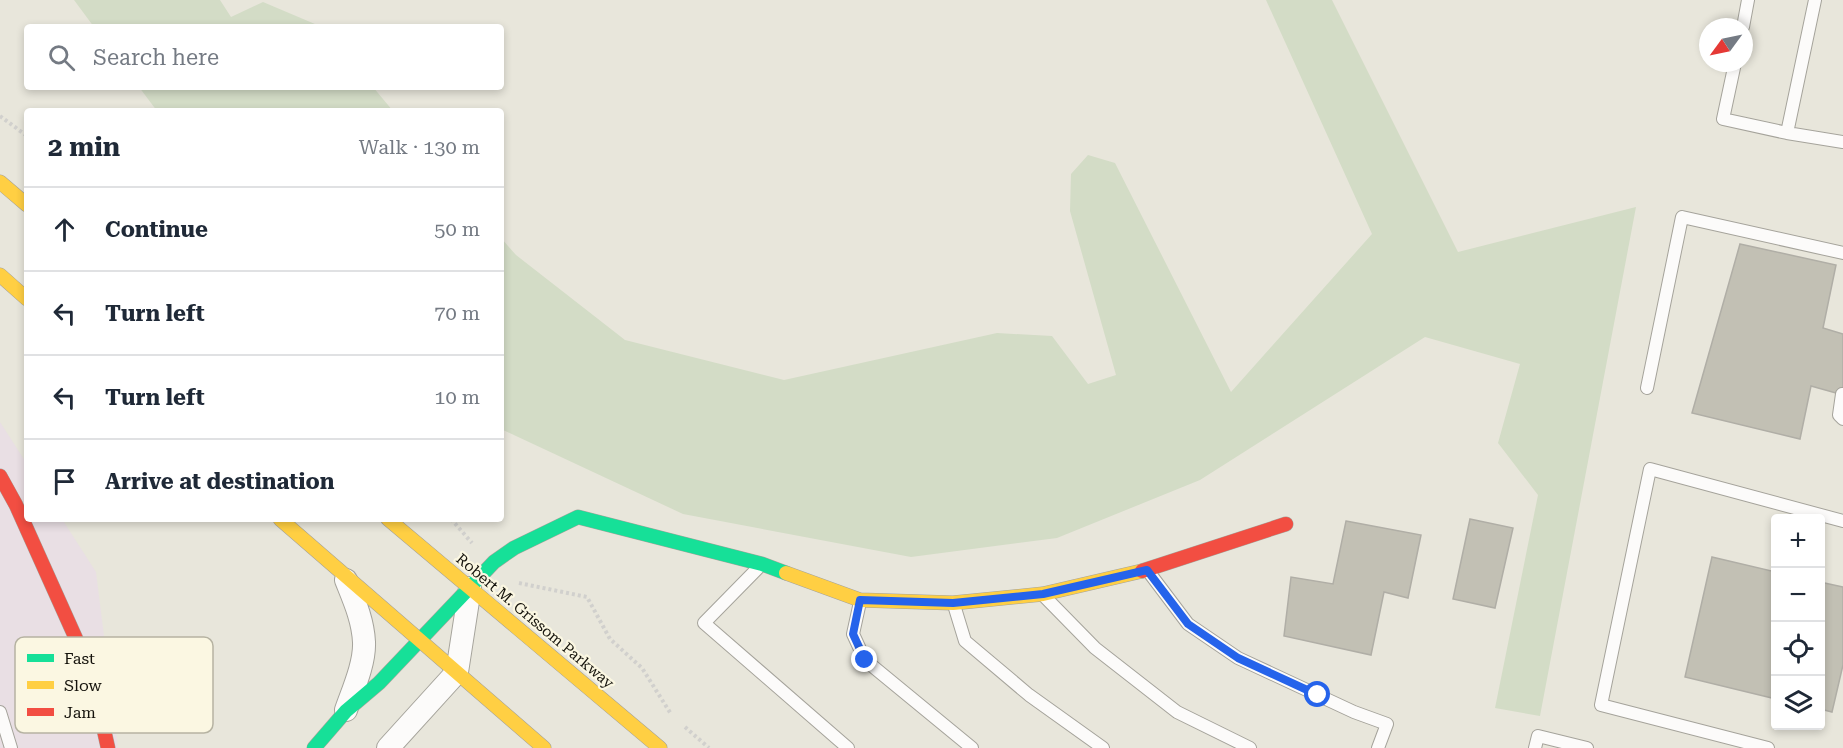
<!DOCTYPE html>
<html lang="en">
<head>
<meta charset="utf-8">
<style>
  :root { --surface:#fff; --page:#f6f6f7; --text:#1f2937; --muted:#747a83; --line:#e0e1e3 }
  body { margin:0; font-family:"Roboto Serif",serif; background:var(--page); color:var(--text) }
  .controls { position:absolute; right:18px; bottom:18px; display:grid; overflow:hidden; border-radius:6px; box-shadow:0 3px 9px #0003 }
  .controls button { width:54px; height:54px; display:grid; place-items:center; padding:0; border:0; border-bottom:2px solid var(--line); background:var(--surface); color:var(--text); font:30px sans-serif }
  .compass { position:absolute; left:1699px; top:18px; width:54px; height:54px; border-radius:50%; background:var(--surface); box-shadow:0 3px 9px #0003; rotate:237deg }
  .stop { position:absolute; width:18px; height:18px; margin:-14px; border:4px solid #2563eb; border-radius:50%; background:#fff }
  .stop.end { background:#2563eb; border-color:#fff; box-shadow:0 2px 6px #0008 }
  .list { margin:0; padding:0; list-style:none }
  h2 { display:flex; justify-content:space-between; align-items:center; height:78px; margin:0; padding:0 24px; font-size:26px }
  h2 small { font-size:20px; font-weight:400; color:var(--muted) }
  .list li { display:grid; grid-template-columns:39px 1fr auto; gap:18px; align-items:center; box-sizing:border-box; height:84px; padding:0 24px; border-top:2px solid var(--line) }
  .list b { display:block; font-size:22px; white-space:nowrap }
  .list em { font-size:20px; font-style:normal; color:var(--muted) }
  .icon { flex:none; width:33px; height:33px; fill:none; stroke:currentColor; stroke-width:2; stroke-linecap:round; stroke-linejoin:round }
  .map { position:relative; flex:none; width:1843px; height:748px; overflow:hidden }
  .search { position:absolute; background:var(--surface); box-shadow:0 3px 9px #0003; left:24px; top:24px; width:480px; height:66px; display:flex; align-items:center; gap:15px; box-sizing:border-box; padding:0 21px; border-radius:6px; color:var(--muted); font-size:22px }
  .panel { position:absolute; background:var(--surface); box-shadow:0 3px 9px #0003; left:24px; top:108px; width:480px; height:414px; border-radius:6px }
  .map>svg:first-child { display:block }
</style>
</head>
<body>
<div class="map">
<svg width="1843" height="748" viewBox="0 0 1843 748">
  <rect width="100%" height="100%" fill="#e8e6db"/>
  <path fill="#e9dfe4" d="M0 422 27 464V519H62L96 572 118 748H0Z"/>
  <path fill="#d3dcc6" d="M74 0H220L231 17 263 2 322 27H94Z
    M1266 0H1332L1458 252 1636 207 1540 716 1495 708 1538 495 1498 443 1520 364 1425 337 1200 480 1057 538 911 557 683 514 501 429V238L516 255 625 340 784 380 997 333 1052 336 1088 384 1116 375 1070 211 1071 174 1088 155 1115 163 1231 392 1372 234Z
    M139 87H373L393 111H157Z"/>
  <path fill="#c2c0b4" stroke="#b0aea6" stroke-width="1.5" d="M1740 244 1836 265 1823 328 1843 334V395L1811 386 1800 439 1692 413Z
    M1470 519 1513 528 1495 608 1453 599Z
    M1346 521 1421 535 1408 598 1384 592 1371 655 1284 636 1291 577 1333 584Z
    M1712 557 1776 572V699L1685 677Z
    M1820 582 1843 587V665L1832 712 1820 709Z"/>
  <g fill="none" stroke-linecap="round" stroke-linejoin="round">
    <defs>
      <path id="lane" d="M1743 27 1748 0
        M1735 63 1723 119 1787 133 1815 0
        M1787 133 1843 142
        M1647 388 1682 217 1843 253
        M1842 394 1839 415 1843 419
        M758 568 704 623 848 748
        M1148 571 1188 624 1238 658 1354 712 1387 724 1378 748
        M1045 597 1095 648 1177 712 1250 748
        M860 602 853 634 865 660 972 748
        M954 605 965 641 1029 695 1103 748
        M0 712 11 748
        M1535 748 1538 736 1587 748
        M1768 748 1601 705 1650 469 1843 521"/>
      <path id="street" d="M346 580C354 600 363 620 364 642 365 663 353 690 346 710
        M388 748 457 672 470 588"/>
      <path id="fast" d="M314 748 346 711 379 683 494 562 514 548 578 517 762 564 786 573"/>
      <path id="slow" d="M0 182 27 205
        M0 275 27 299
        M280 519 544 748
        M388 519 660 748
        M786 573 860 600 953 603 1043 594 1142 571"/>
      <path id="jam" d="M0 476 16 505 77 641 101 717 108 748
        M1142 571 1286 524"/>
    </defs>
    <use href="#lane" stroke="#a5a39b" stroke-width="14"/>
    <use href="#street" stroke="#a5a39b" stroke-width="24"/>
    <use href="#fast" stroke="#a5a39b" stroke-width="15"/>
    <use href="#slow" stroke="#a5a39b" stroke-width="15"/>
    <use href="#jam" stroke="#a5a39b" stroke-width="15"/>
    <path stroke="#d1d0cd" stroke-width="4" stroke-dasharray="3 3" stroke-linecap="butt" d="M0 116 27 136
      M451 519 472 543
      M519 583 587 597 610 639 642 668 671 714
      M685 727 709 748"/>
    <use href="#lane" stroke="#fcfbfa" stroke-width="12"/>
    <use href="#street" stroke="#fcfbfa" stroke-width="22"/>
    <use href="#fast" stroke="#16e098" stroke-width="14"/>
    <use href="#slow" stroke="#ffcf43" stroke-width="14"/>
    <use href="#jam" stroke="#f24e42" stroke-width="14"/>
  </g>
  <g fill="none" stroke-linecap="round" stroke-linejoin="round">
    <path stroke="#2563eb" stroke-width="8" d="M865 660 853 634 860 600 953 603 1043 594 1147 570 1188 624 1238 658 1318 695"/>
  </g>
  <g text-anchor="middle" stroke-width="4.5" stroke-linejoin="round" paint-order="stroke">
    <g font-size="15" fill="#15130c" stroke="#fbf7e2">
      <text transform="translate(535 621) rotate(40)" y="5">Robert M. Grissom Parkway</text>
    </g>
  </g>
  <rect x="15" y="637" width="198" height="96" rx="9" fill="#fbf7e2" stroke="#b6b3a2" stroke-width="1.5"/>
  <rect x="27" y="654" width="27" height="8" fill="#16e098"/>
  <rect x="27" y="681" width="27" height="8" fill="#ffcf43"/>
  <rect x="27" y="708" width="27" height="8" fill="#f24e42"/>
  <g font-size="16" fill="#15130c">
    <text x="64" y="664">Fast</text>
    <text x="64" y="691">Slow</text>
    <text x="64" y="718">Jam</text>
  </g>
</svg>
<div class="controls">
<button>+</button>
<button>−</button>
<button><svg class="icon" aria-label="locate" viewBox="0 0 24 24"><circle cx="12" cy="12" r="6"/><path d="M12 2v4M12 18v4M2 12h4M18 12h4"/></svg></button>
<button><svg class="icon" aria-label="layers" viewBox="0 0 24 24"><path d="M12 4l9 5-9 5-9-5zM3 14l9 5 9-5"/></svg></button>
</div>
<svg class="compass" viewBox="-18 -18 36 36"><path d="M0-13l5 13h-10z" fill="#e53935"/><path d="M0 13l5-13h-10z" fill="#747a83"/></svg>
<div class="stop" style="left:1318px;top:695px"></div>
<div class="stop end" style="left:865px;top:660px"></div>
<div class="search"><svg class="icon" aria-label="search" viewBox="0 0 24 24"><circle cx="10" cy="10" r="6"/><path d="M15 15l6 6"/></svg>Search here</div>
<section class="panel">
<h2>2 min<small>Walk · 130 m</small></h2>
<ul class="list">
<li><svg class="icon" aria-label="ahead" viewBox="0 0 24 24"><path d="M12 20V5M6 11l6-6 6 6"/></svg><div><b>Continue</b></div><em>50 m</em></li>
<li><svg class="icon" aria-label="left" viewBox="0 0 24 24"><path d="M17 20v-9H6M10 6l-5 5 5 5"/></svg><div><b>Turn left</b></div><em>70 m</em></li>
<li><svg class="icon" aria-label="left" viewBox="0 0 24 24"><path d="M17 20v-9H6M10 6l-5 5 5 5"/></svg><div><b>Turn left</b></div><em>10 m</em></li>
<li><svg class="icon" aria-label="arrive" viewBox="0 0 24 24"><path d="M6 21V4h12l-3 4 3 4H6"/></svg><div><b>Arrive at destination</b></div></li>
</ul>
</section>
</div>
</body>
</html>
